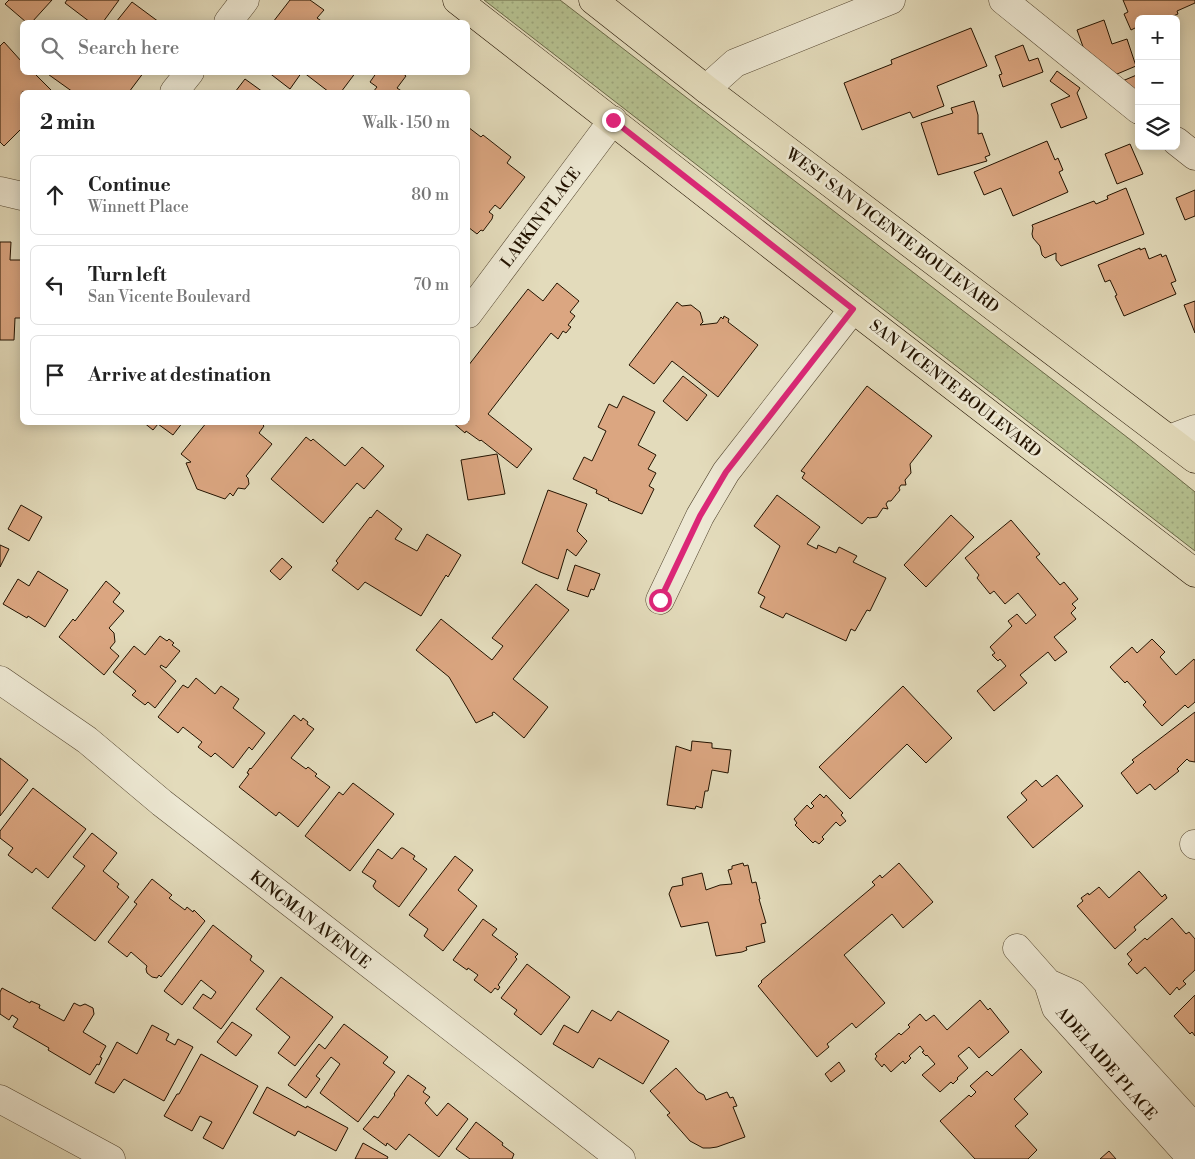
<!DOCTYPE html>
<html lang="en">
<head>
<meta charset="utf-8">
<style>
  :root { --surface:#fff; --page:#f6f6f6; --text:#222; --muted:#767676; --line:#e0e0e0 }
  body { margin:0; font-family:"Libre Bodoni",serif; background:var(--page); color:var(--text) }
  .controls { position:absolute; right:15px; top:15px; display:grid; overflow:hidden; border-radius:8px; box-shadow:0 2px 12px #0003 }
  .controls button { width:45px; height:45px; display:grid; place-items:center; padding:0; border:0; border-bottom:1px solid var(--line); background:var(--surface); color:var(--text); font:25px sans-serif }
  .stop { position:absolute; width:15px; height:15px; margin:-11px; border:4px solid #db2777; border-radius:50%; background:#fff }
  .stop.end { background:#db2777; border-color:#fff; box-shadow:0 1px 5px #0008 }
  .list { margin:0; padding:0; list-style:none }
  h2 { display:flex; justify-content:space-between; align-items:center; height:65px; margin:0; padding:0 20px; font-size:21px }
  h2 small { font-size:16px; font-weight:400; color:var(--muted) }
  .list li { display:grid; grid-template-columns:32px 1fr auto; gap:15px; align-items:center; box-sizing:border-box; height:80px; margin:0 10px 10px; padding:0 10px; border:1px solid var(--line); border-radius:8px }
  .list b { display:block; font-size:19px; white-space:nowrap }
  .list p { margin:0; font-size:16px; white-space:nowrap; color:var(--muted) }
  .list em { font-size:16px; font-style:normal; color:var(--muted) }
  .icon { flex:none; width:28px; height:28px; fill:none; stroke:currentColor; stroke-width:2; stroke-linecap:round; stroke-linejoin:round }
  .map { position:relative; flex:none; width:1195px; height:1159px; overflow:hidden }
  .search { position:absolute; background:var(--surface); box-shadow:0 2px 12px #0003; left:20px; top:20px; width:450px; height:55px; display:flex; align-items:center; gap:12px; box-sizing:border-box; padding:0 18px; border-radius:8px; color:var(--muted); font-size:19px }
  .panel { position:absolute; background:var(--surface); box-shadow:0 2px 12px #0003; left:20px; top:90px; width:450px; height:335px; border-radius:8px }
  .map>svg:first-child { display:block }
</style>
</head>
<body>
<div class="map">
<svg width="1195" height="1159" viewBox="0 0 1195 1159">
  <defs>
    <pattern id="grass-dots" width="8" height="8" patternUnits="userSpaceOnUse" patternTransform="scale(1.25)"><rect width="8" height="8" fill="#b5c08f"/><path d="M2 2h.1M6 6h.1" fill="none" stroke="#9ba47a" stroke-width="1.8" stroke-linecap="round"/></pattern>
  </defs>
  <rect width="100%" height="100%" fill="#e3dbbb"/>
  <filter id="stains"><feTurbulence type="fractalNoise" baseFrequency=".004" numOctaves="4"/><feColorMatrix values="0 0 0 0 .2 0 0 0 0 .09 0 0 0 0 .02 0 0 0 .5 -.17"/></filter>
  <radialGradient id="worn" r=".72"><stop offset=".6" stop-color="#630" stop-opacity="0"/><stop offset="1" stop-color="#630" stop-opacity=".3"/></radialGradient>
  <path fill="url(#grass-dots)" stroke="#6c6a48" d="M484 0H560L1132 441 1195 492V551Z"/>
  <path fill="#dba681" stroke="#231300" d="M9 0H52L32 22H26L5 4Z
    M67 0H119L103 22H90L65 3Z
    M290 0H310L324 10 317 18 323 22H273Z
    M1123 0H1195V3L1177 11 1178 14 1166 19H1139V26L1131 30 1124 14 1128 12Z
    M132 2 159 22H116Z
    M1104 20 1112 44 1127 39 1136 66 1110 77 1086 55 1077 30Z
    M971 28 987 66 937 86 944 106 913 118 910 112 862 130 844 83 892 64 891 60Z
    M4 42 22 62V72H33L53 92H22V131L21 129 4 146 0 142V46Z
    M1023 45 1029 61 1038 58 1043 72 1003 87 999 75 1002 74 995 56Z
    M1057 71 1080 88 1077 93 1087 118 1061 128 1051 104 1070 96 1050 81Z
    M45 72H144L129 92H73Z
    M268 72H302L290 89Z
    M303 72H356L341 92H329Z
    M377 72H401L406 76 397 88 403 92H373L377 87 370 82Z
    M1139 74V102L1120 82Z
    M245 79 263 92H235Z
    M974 101 978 115V134L982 133 990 155 985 157 987 161 938 175 921 123 953 113 951 108Z
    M468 127 481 137 483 135 511 157 507 163 525 177 500 209 495 205 489 212 493 215 492 219 483 231 481 230 477 234 468 227Z
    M1047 141 1055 160 1058 158 1063 170 1059 172 1068 192 1013 216 1001 188 984 195 974 172Z
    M1130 144 1143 174 1117 184 1105 154Z
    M1126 188 1144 234 1061 266 1056 260V253L1045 258 1042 255 1040 246 1033 238 1032 234 1033 228 1032 225 1094 201 1096 204 1108 199 1107 196Z
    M1195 190V216L1185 220 1176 198Z
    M0 242H11L10 260H22V318H15L14 340H0Z
    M1140 248V250L1145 248 1149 259 1161 254 1162 257 1166 255 1176 281 1171 283 1176 294 1124 316 1115 296 1117 295 1110 280 1105 282 1098 265Z
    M557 283 579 301 570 312 575 316 568 325 571 327 566 333 563 331 558 339 551 333 488 414 532 449 517 468 481 440 480 441 466 431 465 433 452 422H468V366L528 289 543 301Z
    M1195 301V333L1184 305Z
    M677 302 682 306 691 305 700 312 703 322 700 325 717 323 721 317 723 319 724 316 729 319 728 322 758 345 718 397 672 361 654 384 629 365Z
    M683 376 707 395 687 421 663 401Z
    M867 386 932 436 910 464 911 473 905 480 906 485H901L899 488 900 490 891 501H888L886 504 888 509 883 508 877 517 869 518 868 517 862 524 802 478 805 473 801 471Z
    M623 396 655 412 638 445 656 455 648 469 656 473 649 486 654 489 642 514 608 500 609 499 596 493 597 490 573 479 584 457 592 461 606 431 598 427 609 404 617 408Z
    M143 422H183L173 435 158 424 153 430Z
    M207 422H260L264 426 259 433 272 444 246 476 248 478 249 484 245 489 238 488 233 496 230 493 225 499 197 489 186 463 191 462 181 454Z
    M306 437 311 441 313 439 345 466 362 447 384 466 364 489 357 483 323 523 271 479Z
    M497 454 505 494 468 500 461 460Z
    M548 490 587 504 577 531 587 541 576 556 567 549 558 579 540 572 522 563Z
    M777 495 820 527 807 544 817 549 818 545 836 553 839 547 857 556 853 562 886 578 870 611 867 610 855 631 851 629 846 641 786 613 783 618 760 607 765 597 758 593 780 546 754 526Z
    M21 505 42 517 29 541 8 529Z
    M377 510 402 529 395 539 417 551 427 534 461 555 448 577 446 575 421 616 365 582 358 590 332 570 338 563 336 561 370 517 371 518Z
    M951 515 974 537 926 587 904 565Z
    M1011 520 1040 554 1036 557 1060 585 1064 582 1078 599 1072 604 1076 608 1071 613 1076 619 1054 637 1067 652 1055 661 1048 652 1020 675 1027 683 994 711 977 691 1006 666 1000 659 998 661 992 655 995 653 990 647 1012 626 1008 621 1017 614 1026 624 1036 615 1018 593 1005 604 994 591 990 594 977 578 979 575 965 558Z
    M0 545 9 549 0 567Z
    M282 558 292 567 280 580 270 571Z
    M575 565 600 574 594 590 591 589 588 597 567 590Z
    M38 571 68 590 45 627 28 616 27 618 3 604 18 579 29 586Z
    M106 581 120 593 113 602 124 611 109 628 114 633 115 642 110 648 119 656 104 675 59 637 73 619 75 621Z
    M536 584 569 610 513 679 548 707 524 738 494 712 492 713 493 715 476 723 449 677 416 650 441 619 492 660 503 646 492 638Z
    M160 636 167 641 169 639 174 643 172 645 180 651 166 668 161 665 160 667 176 681 155 708 148 702 145 705 132 695 136 691 113 672 134 646 145 655Z
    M1152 639 1165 652 1160 657 1176 675 1194 659 1195 661V702L1188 708 1185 705 1162 726 1143 705 1146 702 1127 681 1125 683 1110 667 1132 647 1137 653Z
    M196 678 215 694 221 686 239 699 233 708 265 733 252 750 249 747 233 768 215 753 211 757 198 747 202 742 183 727 178 733 158 717 183 685 188 688Z
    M903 686 952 738 926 763 907 744 850 799 819 767Z
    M1195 712V762L1189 761 1187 759 1177 769 1179 771 1155 790 1150 784 1137 794 1121 773 1134 762 1132 760Z
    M294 715 301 721 303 718 308 722 307 724 314 729 291 758 306 769 308 767 317 774 315 776 330 787 298 827 279 812 276 816 239 787 249 774 247 773 250 768 251 769Z
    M692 741 712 743V748L731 750 728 773 712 770 708 791H705L702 808 696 806 695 809 667 805 676 746 691 751Z
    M0 758 28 780 0 816Z
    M1057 775 1083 806 1033 848 1007 817 1027 800 1021 793 1036 780 1042 787Z
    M353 783 394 814 350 871 305 836 339 792 343 795Z
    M33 788 86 829 48 878 36 868 32 873 8 855 13 848 0 838V831Z
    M820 794 824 798 826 795 843 813 841 815 846 821 840 826 836 822 822 837 824 839 819 844 815 841 813 843 795 825 797 823 794 819 807 805 811 809 814 806 811 803Z
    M92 833 117 853 103 871 119 884 117 887 129 897 95 941 52 908 85 866 73 857Z
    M401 848H403L415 856 413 859 427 869 399 907 375 889 373 886 376 881 362 872 378 849 392 859Z
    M455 856 473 870 458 890 477 906 443 951 424 936 428 929 409 915Z
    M743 863 744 866 748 865 752 883 756 882 760 899H759L766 923 761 924 765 942 746 947 747 950 742 952 716 956 708 922 681 927 669 894 672 887 683 885 682 878 702 873 706 890 720 885 732 884 728 870 732 869V866Z
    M899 863 933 902 903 928 892 914 844 955 885 1003 856 1028 852 1023 827 1044 829 1047 817 1057 758 986 762 982 761 981 875 885 872 882 880 875 882 878Z
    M1139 871 1162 897 1165 894 1167 898 1134 927 1136 930 1115 949 1077 906 1083 901 1081 898 1088 893 1089 895 1099 887 1109 898Z
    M152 879 172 895 169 898 185 910 187 907 193 912 194 910 205 921 161 977 159 975 157 978 152 977 147 973 146 969 147 966 131 952 127 957 108 942 137 904 134 902Z
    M1172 918 1186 934 1189 932 1195 939V970L1183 981 1186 984 1179 990 1177 987 1170 995 1145 967 1137 974 1128 964 1132 960 1127 954 1145 938 1147 940Z
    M483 919 497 929 492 935 518 954 515 957 517 959 498 985 500 987 498 990 495 988 491 993 474 980 478 975 468 968 467 970 453 960Z
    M213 925 252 956 250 960 264 971 221 1029 193 1008 203 994 211 999 216 992 201 980 182 1005 164 991Z
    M527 964 570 997 541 1035 514 1014 517 1010 501 998Z
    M281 977 333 1017 295 1066 278 1053 290 1037 256 1009Z
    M2 988 30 1003 31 1001 40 1005 39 1008 64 1021 74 1003 80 1006 85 1004 93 1008 94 1014 83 1032 106 1046 100 1057 102 1058 99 1065 97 1064 90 1075 48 1050 49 1048 13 1027 18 1019 12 1015 9 1020 0 1014V992Z
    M1195 995V1036L1192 1032 1190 1034 1174 1016Z
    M980 1000 988 1010 990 1008 1009 1032 979 1058 969 1047 958 1056 968 1068 957 1078 958 1079 953 1084 951 1082 940 1092 922 1075 935 1064 927 1055 926 1056 922 1052 924 1051 920 1046 909 1056 911 1058 905 1064 903 1061 891 1072 884 1064 882 1067 875 1059 877 1056 875 1054 899 1033 901 1035 910 1027 908 1025 920 1014 926 1021 934 1015 947 1030Z
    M592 1010 611 1021 618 1011 669 1041 643 1084 599 1058 593 1068 553 1044 564 1025 578 1033Z
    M232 1022 252 1035 236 1056 217 1042Z
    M344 1024 388 1057 383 1063 395 1072 358 1122 320 1093 340 1064 331 1057 316 1076 320 1079 306 1098 288 1085 319 1044 325 1049Z
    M152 1025 169 1034 166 1040 175 1045 178 1039 193 1047 164 1101 124 1079 114 1093 95 1083 117 1042 137 1054Z
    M1021 1049 1042 1072 1014 1099 1028 1114 1015 1126 1037 1150 1028 1159H975L940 1121 969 1095 971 1097 976 1092 970 1086 987 1071 992 1076Z
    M201 1054 258 1086 223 1149 203 1138 212 1122 200 1116 192 1131 164 1116 177 1094H179Z
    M839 1062 845 1071 831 1082 825 1074Z
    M676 1068 698 1092 704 1095 706 1100 727 1092 730 1098 733 1097 737 1106 733 1107 745 1137 717 1147 710 1148H703L690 1141 667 1115 670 1113 650 1091Z
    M408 1075 426 1088 423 1092 430 1097 425 1103 437 1116 448 1103 468 1119 439 1157 409 1134 396 1150 387 1143 386 1146 363 1129 374 1116 378 1118 395 1095 394 1094Z
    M267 1087 306 1108 307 1106 348 1128 336 1151 298 1131 295 1136 253 1113Z
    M476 1122 503 1143 502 1145 514 1154 512 1159H470L456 1149Z
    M363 1143 388 1157 387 1159H355Z
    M1109 1151 1116 1159H1100Z"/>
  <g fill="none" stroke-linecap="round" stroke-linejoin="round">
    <defs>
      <path id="minor" d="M1003 0 1139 110
        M228 22 245 0
        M706 89 735 63 891 0
        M174 92 190 72
        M1176 141 1195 156
        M0 191 22 196
        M468 314 613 120
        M1169 439 1195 429
        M660 600 700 516 726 472 853 309
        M0 680 87 740 162 803 621 1159
        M1194 844 1195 845
        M1017 948 1048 983 1056 1008 1192 1159
        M1048 983 1073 994 1195 1128
        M0 1099 111 1159"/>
      <path id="major" d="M457 0 853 309 1195 573
        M593 0 706 89 1195 459"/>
    </defs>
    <use href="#minor" stroke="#53452f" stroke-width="29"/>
    <use href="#major" stroke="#231300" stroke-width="29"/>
    <use href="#minor" stroke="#ede8d3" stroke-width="28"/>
    <use href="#major" stroke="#e3dbbb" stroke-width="28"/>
  </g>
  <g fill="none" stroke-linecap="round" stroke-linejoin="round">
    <path stroke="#db2777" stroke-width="6" d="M613 120 853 309 726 472 700 516 660 600"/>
  </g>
  <g text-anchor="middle" stroke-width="5" stroke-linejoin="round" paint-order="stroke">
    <g font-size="16" fill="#231300" stroke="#ede8d3">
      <text transform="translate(540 217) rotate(-53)" y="6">LARKIN PLACE</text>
      <text transform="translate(893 230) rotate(37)" y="6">WEST SAN VICENTE BOULEVARD</text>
      <text transform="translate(956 388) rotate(38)" y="6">SAN VICENTE BOULEVARD</text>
      <text transform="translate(311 919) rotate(38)" y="6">KINGMAN AVENUE</text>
      <text transform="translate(1107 1063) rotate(49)" y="6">ADELAIDE PLACE</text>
    </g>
  </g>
  <rect width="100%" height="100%" filter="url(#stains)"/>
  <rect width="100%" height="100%" fill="url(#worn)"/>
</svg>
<div class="controls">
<button>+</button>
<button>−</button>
<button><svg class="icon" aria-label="layers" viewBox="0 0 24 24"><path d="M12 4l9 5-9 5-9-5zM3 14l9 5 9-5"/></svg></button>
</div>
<div class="stop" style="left:660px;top:600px"></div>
<div class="stop end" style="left:613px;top:120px"></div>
<div class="search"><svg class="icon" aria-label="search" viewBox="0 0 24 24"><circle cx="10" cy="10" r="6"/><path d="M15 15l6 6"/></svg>Search here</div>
<section class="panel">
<h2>2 min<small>Walk · 150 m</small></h2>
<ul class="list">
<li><svg class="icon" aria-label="ahead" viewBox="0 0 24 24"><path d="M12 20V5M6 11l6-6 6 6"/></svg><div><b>Continue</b><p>Winnett Place</p></div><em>80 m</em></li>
<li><svg class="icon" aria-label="left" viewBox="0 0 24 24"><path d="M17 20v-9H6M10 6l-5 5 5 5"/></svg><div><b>Turn left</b><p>San Vicente Boulevard</p></div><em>70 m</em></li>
<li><svg class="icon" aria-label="arrive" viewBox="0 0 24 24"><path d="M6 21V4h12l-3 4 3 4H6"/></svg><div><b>Arrive at destination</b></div></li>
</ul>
</section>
</div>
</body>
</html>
